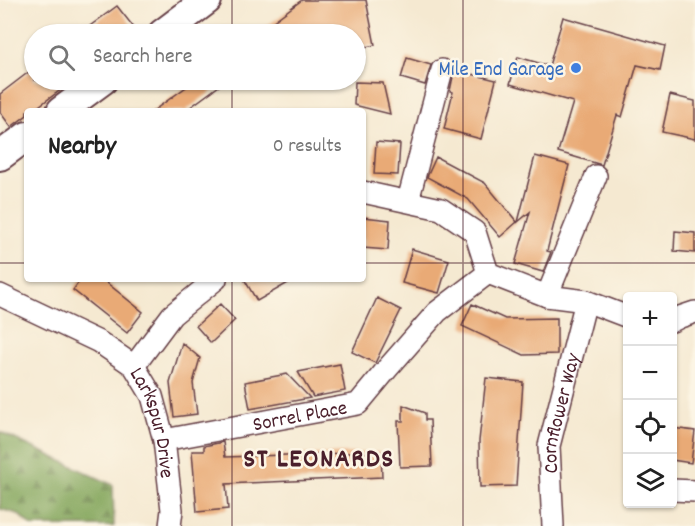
<!DOCTYPE html>
<html lang="en">
<head>
<meta charset="utf-8">
<style>
  :root { --surface:#fff; --page:#f2f2f2; --text:#222; --muted:#767676; --line:#e0e0e0 }
  body { margin:0; font-family:Dekko,sans-serif; background:var(--page); color:var(--text) }
  .controls { position:absolute; right:18px; bottom:18px; display:grid; overflow:hidden; border-radius:6px; box-shadow:0 2px 4px #0004 }
  .controls button { width:54px; height:54px; display:grid; place-items:center; padding:0; border:0; border-bottom:2px solid var(--line); background:var(--surface); color:var(--text); font:30px sans-serif }
  .list { margin:0; padding:0; list-style:none }
  h2 { display:flex; justify-content:space-between; align-items:center; height:78px; margin:0; padding:0 24px; font-size:26px }
  h2 small { font-size:20px; font-weight:400; color:var(--muted) }
  .icon { flex:none; width:33px; height:33px; fill:none; stroke:currentColor; stroke-width:2; stroke-linecap:round; stroke-linejoin:round }
  .map { position:relative; flex:none; width:695px; height:526px; overflow:hidden }
  .search { position:absolute; background:var(--surface); box-shadow:0 2px 4px #0004; left:24px; top:24px; width:342px; height:66px; display:flex; align-items:center; gap:15px; box-sizing:border-box; padding:0 21px; border-radius:33px; color:var(--muted); font-size:22px }
  .panel { position:absolute; background:var(--surface); box-shadow:0 2px 4px #0004; left:24px; top:108px; width:342px; height:174px; border-radius:6px }
  .map>svg:first-child { display:block }
</style>
</head>
<body>
<div class="map">
<svg width="695" height="526" viewBox="0 0 695 526">
  <defs>
    <pattern id="forest-firs" width="22" height="20" patternUnits="userSpaceOnUse" patternTransform="scale(1.5)"><rect width="22" height="20" fill="#83a65b"/><path d="M5 1l3.5 6h-7zM16 11l3.5 6h-7z" fill="#6d874b"/></pattern>
  </defs>
  <rect width="100%" height="100%" fill="#fcf5e5"/>
  <filter id="ink" filterUnits="userSpaceOnUse"><feTurbulence type="fractalNoise" baseFrequency=".0167" numOctaves="2"/><feDisplacementMap in="SourceGraphic" scale="12" xChannelSelector="R" yChannelSelector="G"/><feConvolveMatrix kernelMatrix="1 2 1 2 8 2 1 2 1" color-interpolation-filters="sRGB"/></filter>
  <filter id="wash" filterUnits="userSpaceOnUse"><feTurbulence type="fractalNoise" baseFrequency=".008" numOctaves="4" result="noise"/><feDisplacementMap in="SourceGraphic" scale="24" xChannelSelector="R" yChannelSelector="G"/><feGaussianBlur stdDeviation="1.35" result="paint"/><feColorMatrix in="noise" values="0 0 0 0 0 0 0 0 0 0 0 0 0 0 0 0 0 1.4 0 .05"/><feComposite in="paint" operator="in"/></filter>
  <g filter="url(#wash)">
    <rect width="100%" height="100%" fill="#f5e9d1"/>
    <path fill="url(#forest-firs)" stroke="#666243" stroke-width="1.5" d="M0 432 113 485 114 526H31L18 514 0 509Z"/>
    <g id="blocks">
      <path fill="#e9aa76" d="M302 0H366L375 45 356 49V34H256Z
        M117 6 139 34H79Z
        M563 17 665 46 660 70 637 65 622 117 617 115 602 165 558 152 573 102 510 84 518 57 549 66Z
        M407 58 431 65 425 85 401 78Z
        M34 68V80H74L32 111H27V115L11 127 0 112V94Z
        M459 71 496 80 481 139 444 129 453 92 450 91 454 72 458 73Z
        M196 80H227L185 111H153Z
        M355 82 383 83 390 114 354 105Z
        M670 95 695 101V139L662 132Z
        M376 142 400 144 398 175 374 174Z
        M535 156 569 165 547 251 551 252 543 272 515 264 530 212 518 222Z
        M436 157 485 183 517 222 500 237 468 199 427 177Z
        M363 217 390 220 388 250 363 248Z
        M675 231 695 233V253L674 251Z
        M412 249 449 260 439 293 402 283Z
        M81 279H102L143 312 127 333 73 290Z
        M244 279H295L257 301Z
        M377 298 401 310 375 363 352 352Z
        M220 304 235 320 211 343 196 326Z
        M472 304 505 319 557 318V354L524 355 462 326Z
        M182 343 200 358 193 383 197 414 174 417 170 383Z
        M340 364 345 391 313 397 298 372Z
        M287 374 310 398 250 409 245 382Z
        M486 378 523 382 516 486 480 487 479 441Z
        M403 405 425 413V420H430L432 466 400 467 398 421H403Z
        M672 428 695 431 691 463 672 460Z
        M223 442 225 457 381 452 382 477 226 484 228 509 197 512 192 451H204V446Z"/>
    </g>
  </g>
  <g filter="url(#ink)">
    <use href="#blocks" fill-opacity="0" stroke="#643d44" stroke-width="1.5"/>
    <g fill="none" stroke-linecap="round" stroke-linejoin="round">
      <defs>
        <g id="street">
          <path d="M363 192 441 209 475 232 488 273 547 296 586 301 628 317"/>
          <path d="M408 201 442 70"/>
          <path id="s1" d="M0 295 99 342 134 366 152 396 164 440 172 510 170 526"/>
          <path d="M547 296 596 176"/>
          <path d="M672 321 680 317 695 312"/>
          <path d="M134 366 172 315 216 279"/>
          <path id="s2" d="M164 440 358 404 387 369 437 312 488 273"/>
          <path d="M672 490 695 491"/>
          <path id="s3" d="M553 526 549 446 586 301"/>
        </g>
        <path id="secondary" d="M162 34 207 0
          M61 111 103 80
          M0 156 27 136"/>
      </defs>
      <use href="#street" stroke="#643d44" stroke-width="24"/>
      <use href="#secondary" stroke="#643d44" stroke-width="32"/>
      <use href="#street" stroke="#fff" stroke-width="21"/>
      <use href="#secondary" stroke="#fff" stroke-width="28"/>
    </g>
  </g>
  <path fill="none" stroke="#4a1f2b" stroke-width="1.5" stroke-opacity="0.55" d="M232 0V34M463 0V526M232 80V111M0 263H27M363 263H695M232 279V526"/>
  <circle fill="#3f7fe0" stroke="#fcf5e5" stroke-width="2" cx="576" cy="68" r="6"/>
  <g text-anchor="middle" stroke-width="5" stroke-linejoin="round" paint-order="stroke">
    <g font-size="21" fill="#366cbe" stroke="#fcf5e5" text-anchor="end">
      <text x="564" y="75">Mile End Garage</text>
    </g>
    <g font-size="21" fill="#4a1f2b" stroke="#fcf5e5">
      <text dy="7" stroke="none"><textPath href="#s3" startOffset="114">Cornflower Way</textPath></text>
      <text dy="7" stroke="none"><textPath href="#s2" startOffset="138">Sorrel Place</textPath></text>
      <text dy="7" stroke="none"><textPath href="#s1" startOffset="213">Larkspur Drive</textPath></text>
    </g>
    <g font-size="27" font-weight="bold" letter-spacing="1.5" fill="#4a1f2b" stroke="#fcf5e5">
      <text x="319" y="466">ST LEONARDS</text>
    </g>
  </g>
</svg>
<div class="controls">
<button>+</button>
<button>−</button>
<button><svg class="icon" aria-label="locate" viewBox="0 0 24 24"><circle cx="12" cy="12" r="6"/><path d="M12 2v4M12 18v4M2 12h4M18 12h4"/></svg></button>
<button><svg class="icon" aria-label="layers" viewBox="0 0 24 24"><path d="M12 4l9 5-9 5-9-5zM3 14l9 5 9-5"/></svg></button>
</div>
<div class="search"><svg class="icon" aria-label="search" viewBox="0 0 24 24"><circle cx="10" cy="10" r="6"/><path d="M15 15l6 6"/></svg>Search here</div>
<section class="panel">
<h2>Nearby<small>0 results</small></h2>
<ul class="list">
</ul>
</section>
</div>
</body>
</html>
